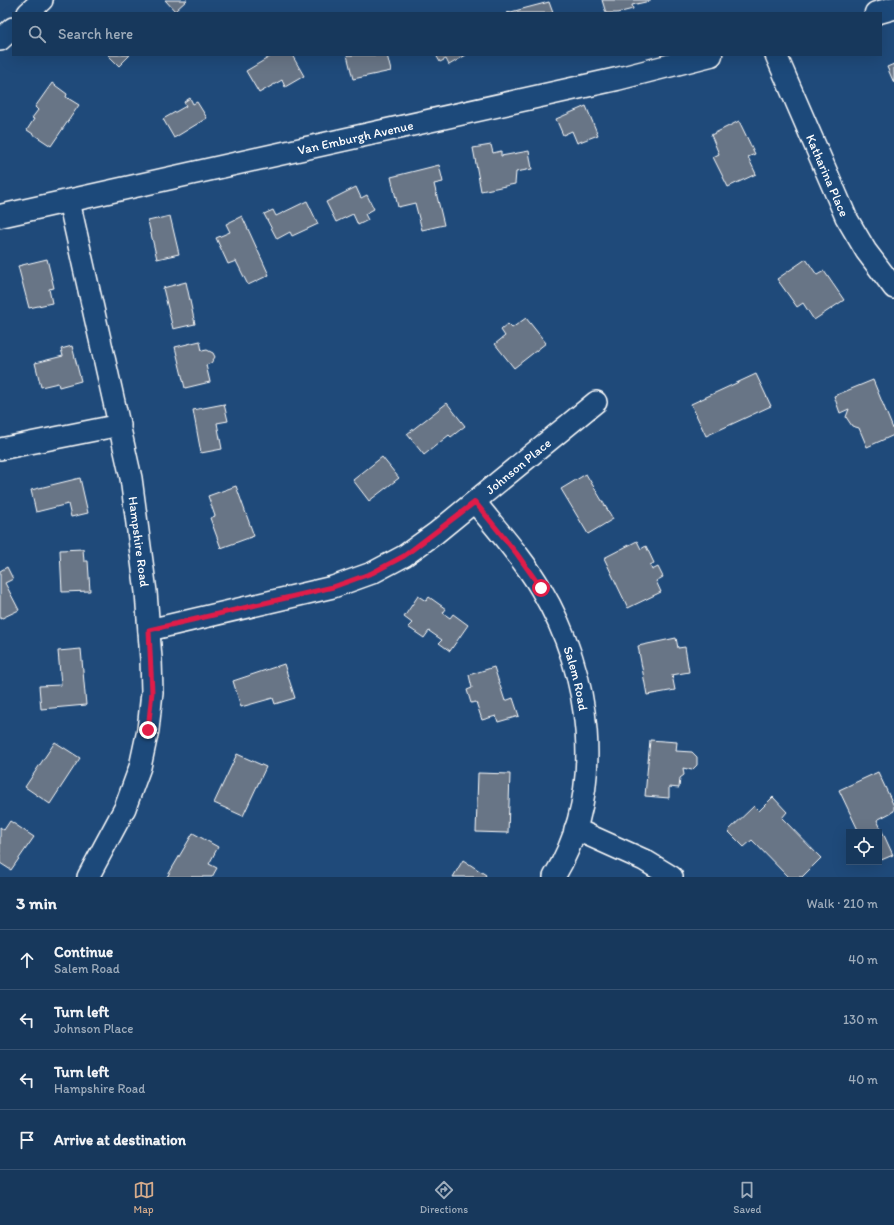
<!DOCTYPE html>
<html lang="en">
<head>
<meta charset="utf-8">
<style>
  :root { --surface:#17385c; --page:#203f62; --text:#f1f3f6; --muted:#9eacbb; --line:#365272; --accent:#d6ab8b }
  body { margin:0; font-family:Itim,sans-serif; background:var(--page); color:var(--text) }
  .controls { position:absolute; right:12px; bottom:12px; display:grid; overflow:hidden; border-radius:0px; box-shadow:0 4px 16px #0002 }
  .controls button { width:36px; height:36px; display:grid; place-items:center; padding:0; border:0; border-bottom:1px solid var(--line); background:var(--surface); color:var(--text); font:20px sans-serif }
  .stop { position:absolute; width:12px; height:12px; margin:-9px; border:3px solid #e11d48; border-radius:50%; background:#fff }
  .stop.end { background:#e11d48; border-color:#fff; box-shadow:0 1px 4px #0008 }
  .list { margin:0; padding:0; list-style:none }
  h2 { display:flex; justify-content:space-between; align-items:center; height:52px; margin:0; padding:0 16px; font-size:17px }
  h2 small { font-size:13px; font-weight:400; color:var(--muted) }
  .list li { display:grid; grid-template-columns:26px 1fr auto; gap:12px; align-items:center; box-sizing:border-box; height:60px; padding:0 16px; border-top:1px solid var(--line) }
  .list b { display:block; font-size:15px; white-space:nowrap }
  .list p { margin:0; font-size:13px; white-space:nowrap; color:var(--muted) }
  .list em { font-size:13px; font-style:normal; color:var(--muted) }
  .icon { flex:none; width:22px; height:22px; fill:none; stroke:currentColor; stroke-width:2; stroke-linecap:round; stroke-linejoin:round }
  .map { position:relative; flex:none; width:894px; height:877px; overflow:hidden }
  .search { position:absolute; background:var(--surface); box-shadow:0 4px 16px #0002; left:12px; right:12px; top:12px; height:44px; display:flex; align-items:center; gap:10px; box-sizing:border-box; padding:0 14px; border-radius:0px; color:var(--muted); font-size:15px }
  .sheet { height:292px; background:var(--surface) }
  nav { display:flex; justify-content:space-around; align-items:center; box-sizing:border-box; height:56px; border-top:1px solid var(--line); background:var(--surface); font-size:11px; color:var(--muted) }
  nav a { display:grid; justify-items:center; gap:2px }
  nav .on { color:var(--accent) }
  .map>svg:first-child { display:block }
</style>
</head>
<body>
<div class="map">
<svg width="894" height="877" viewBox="0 0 894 877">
  <rect width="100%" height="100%" fill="#1f4a7a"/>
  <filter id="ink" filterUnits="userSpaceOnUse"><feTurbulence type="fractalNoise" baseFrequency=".025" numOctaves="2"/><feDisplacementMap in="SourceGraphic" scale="8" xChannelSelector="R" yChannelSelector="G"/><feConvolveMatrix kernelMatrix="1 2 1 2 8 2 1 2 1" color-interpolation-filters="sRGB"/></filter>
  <g filter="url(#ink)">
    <path fill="#677586" stroke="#fff" d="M165 0H187L175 11Z
      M602 0H650V1L632 5 633 9 617 13H606Z
      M549 2 553 13H507Z
      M108 55H130L119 66Z
      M273 55H292L304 76 285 87 282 80 259 93 246 71Z
      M347 55H387L391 71 353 79Z
      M436 55H466L449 65 446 59 440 62Z
      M894 64V83L887 67Z
      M52 83 67 94 66 97 79 105 51 146 27 130 34 119 32 118 38 110 35 107Z
      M190 98 193 104 197 102 207 118 174 138 163 119 186 106 184 102Z
      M586 106 598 135 577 143 572 131 563 135 556 119Z
      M739 121 755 154 748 157 756 174 728 187 713 157 719 154 711 135Z
      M491 145 493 153 501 151V156L529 151 532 169 516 172 515 184 481 191 473 148Z
      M439 165 443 182 434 184 444 225 422 230 415 203 398 207 391 177Z
      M356 187 361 198 367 195 374 209 365 214 368 220 358 225 353 214 336 222 326 202Z
      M307 201 318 224 292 236 290 232 277 239 264 214 273 210 276 216Z
      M170 216 179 254 157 259 148 221Z
      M242 216 269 275 248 285 236 261 228 264 216 238 230 232 226 224Z
      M47 259 54 288 49 289 52 303 29 308 18 266Z
      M806 259 817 275 824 271 844 300 814 320 803 303 797 307 777 279Z
      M186 282 195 324 173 329 163 288Z
      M526 318 546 343 514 368 495 344 505 336 501 330 508 324 512 328Z
      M200 341 202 351 207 350 213 353 215 357 211 363 206 365 210 382 185 388 175 347Z
      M72 346 81 381 59 387 58 383 41 387 35 363 63 356 61 349Z
      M756 374 771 406 706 436 691 404Z
      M873 380 894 431V435L867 447 859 428 852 426 846 417 849 409 840 413 834 396Z
      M447 403 465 426 451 437 449 435 424 455 407 434Z
      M224 404 228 421 217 423 222 449 201 453 193 410Z
      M382 457 399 478 369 501 353 480Z
      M586 474 613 519 588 534 561 489Z
      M80 478 88 513 71 517 68 504 36 512 31 490Z
      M236 486 254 536 221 548 210 518 215 516 208 496Z
      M637 541 641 549 646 546 654 563 650 565 652 570 658 567 663 577 656 581 661 592 628 608 604 558Z
      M83 549 84 561H88L90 591 62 592 60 550Z
      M7 567 13 579 5 583 19 610 0 619V571Z
      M418 596 426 601 429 597 446 609 443 613 450 618 453 614 468 625 450 651 439 643 442 640 429 631 424 638 408 627 412 623 404 617Z
      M676 638 678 648 685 647 689 672 672 675 675 690 647 695 638 646Z
      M81 649 86 705 41 709 39 686 61 685 58 651Z
      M284 664 295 698 275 704 273 698 241 707 233 681Z
      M494 667 505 701 513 698 519 716 498 722 496 716 482 720 476 702 471 703 467 690 472 688 469 675Z
      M650 740 677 742 676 751 692 752 697 757V765L692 770 683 768 684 775 680 778 679 788 669 787V798L645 796Z
      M55 742 80 758 50 804 25 787Z
      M237 754 266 767 243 816 214 803Z
      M878 772 894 806V811L877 820 893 855 879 861V832H859L839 790Z
      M478 773 510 774 508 833 476 832Z
      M773 797 787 812 782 818 821 858 802 877H788L752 840 744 847 728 831 754 806 759 811Z
      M10 821 34 837 11 870 0 863V827L4 830Z
      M193 833 218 847 209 864 217 868 212 877H167Z
      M463 860 486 875 485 877H453Z"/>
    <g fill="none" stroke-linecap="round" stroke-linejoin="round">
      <defs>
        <g id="minor">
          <path d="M28 13 42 0"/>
          <path d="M0 40 13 28"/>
          <path id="s1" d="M776 55 846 217 866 251 894 288"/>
          <path id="s2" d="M69 201 131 478 146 592 151 659 152 692 148 730 140 767 125 808 88 877"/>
          <path d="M0 449 120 425"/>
          <path id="s3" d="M475 502C497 530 523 558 541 589 591 673 607 789 554 877"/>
          <path id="s4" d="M149 630 333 587 372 573 404 556 436 533 596 402"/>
          <path d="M575 829 644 860 672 877"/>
        </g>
        <g id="secondary">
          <path d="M876 13 894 8"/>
          <path id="s5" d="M0 216 617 79 711 55"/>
        </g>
      </defs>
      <use href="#minor" stroke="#fff" stroke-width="24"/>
      <use href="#secondary" stroke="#fff" stroke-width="25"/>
      <use href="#minor" stroke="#1f4a7a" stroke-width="21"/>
      <use href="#secondary" stroke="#1f4a7a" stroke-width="22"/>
    </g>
  </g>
  <g fill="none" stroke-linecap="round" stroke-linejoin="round" filter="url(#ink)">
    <path stroke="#e11d48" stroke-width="5" d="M148 730 152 692 149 630 333 587 372 573 404 556 475 502 517 554 541 588"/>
  </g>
  <g text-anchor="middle" stroke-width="3" stroke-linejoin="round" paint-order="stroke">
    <g font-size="13" fill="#fff" stroke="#1f4a7a">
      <text dy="5" stroke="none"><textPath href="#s5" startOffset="364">Van Emburgh Avenue</textPath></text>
      <text dy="5" stroke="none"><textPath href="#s1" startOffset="131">Katharina Place</textPath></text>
      <text dy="5" stroke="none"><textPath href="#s4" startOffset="412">Johnson Place</textPath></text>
      <text dy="5" stroke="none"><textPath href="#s2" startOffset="348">Hampshire Road</textPath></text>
      <text dy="5" stroke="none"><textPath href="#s3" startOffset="206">Salem Road</textPath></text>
    </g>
  </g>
</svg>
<div class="controls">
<button><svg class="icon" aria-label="locate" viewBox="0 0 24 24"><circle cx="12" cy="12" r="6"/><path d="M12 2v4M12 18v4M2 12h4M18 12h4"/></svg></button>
</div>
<div class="stop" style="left:541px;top:588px"></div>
<div class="stop end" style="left:148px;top:730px"></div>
<div class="search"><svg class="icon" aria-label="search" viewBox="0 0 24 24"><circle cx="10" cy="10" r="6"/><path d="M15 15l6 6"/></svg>Search here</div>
</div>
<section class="sheet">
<h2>3 min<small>Walk · 210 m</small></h2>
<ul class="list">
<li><svg class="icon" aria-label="ahead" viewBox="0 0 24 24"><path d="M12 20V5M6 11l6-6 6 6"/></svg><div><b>Continue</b><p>Salem Road</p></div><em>40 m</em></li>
<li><svg class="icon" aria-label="left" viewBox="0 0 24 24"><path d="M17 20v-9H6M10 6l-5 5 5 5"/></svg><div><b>Turn left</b><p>Johnson Place</p></div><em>130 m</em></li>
<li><svg class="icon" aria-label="left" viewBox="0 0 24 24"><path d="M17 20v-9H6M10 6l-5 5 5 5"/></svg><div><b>Turn left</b><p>Hampshire Road</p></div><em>40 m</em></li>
<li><svg class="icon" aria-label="arrive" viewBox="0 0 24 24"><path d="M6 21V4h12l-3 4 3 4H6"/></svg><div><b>Arrive at destination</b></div></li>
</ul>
</section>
<nav>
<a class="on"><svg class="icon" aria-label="map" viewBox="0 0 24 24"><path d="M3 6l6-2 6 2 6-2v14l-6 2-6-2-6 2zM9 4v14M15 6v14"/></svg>Map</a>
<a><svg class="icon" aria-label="directions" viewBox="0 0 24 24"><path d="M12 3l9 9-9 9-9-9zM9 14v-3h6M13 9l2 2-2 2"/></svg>Directions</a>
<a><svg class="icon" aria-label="saved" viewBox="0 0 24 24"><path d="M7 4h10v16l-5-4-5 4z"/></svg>Saved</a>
</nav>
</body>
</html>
